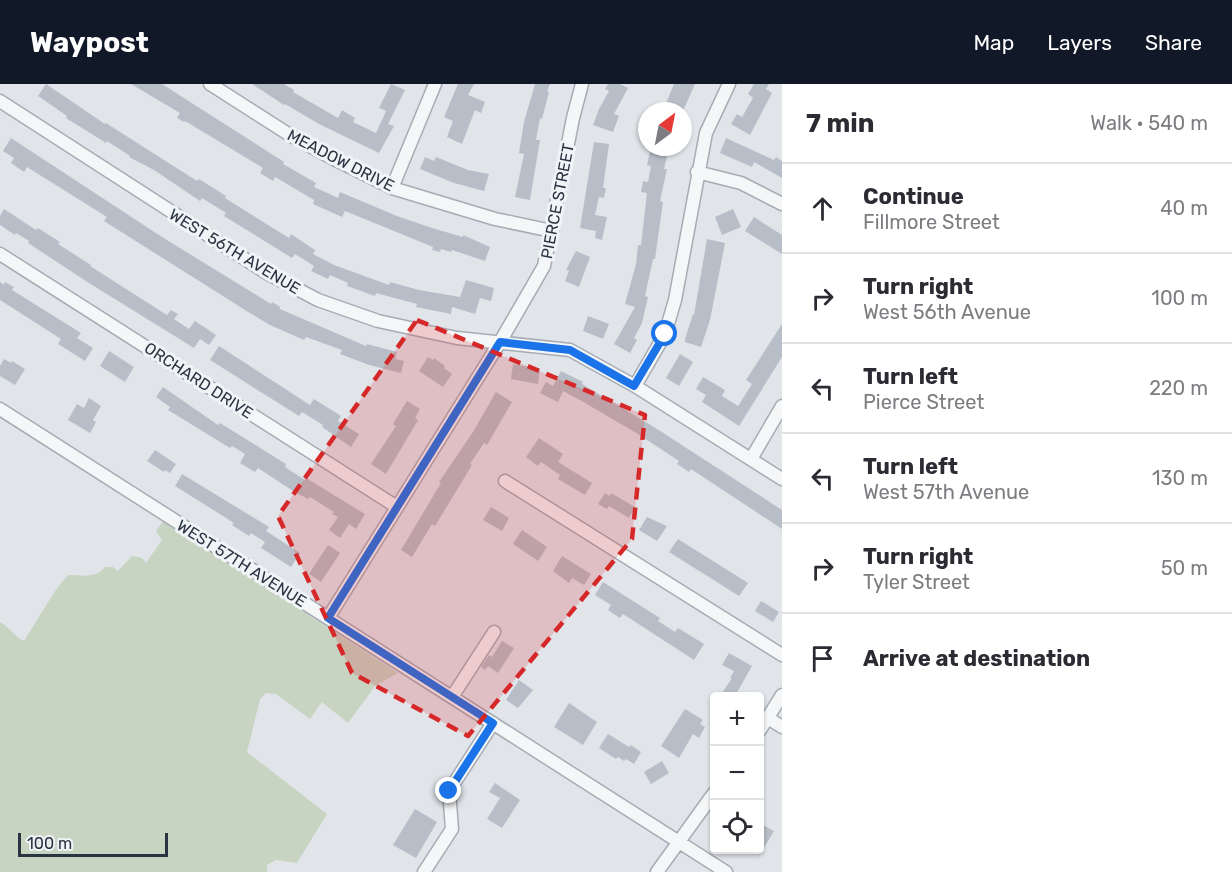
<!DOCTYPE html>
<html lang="en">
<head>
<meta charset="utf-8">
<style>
  :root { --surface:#fff; --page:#f2f2f3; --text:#2b2b33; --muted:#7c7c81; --line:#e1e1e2; --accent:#111827 }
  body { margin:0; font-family:Rubik,sans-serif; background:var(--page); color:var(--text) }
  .controls { position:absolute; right:18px; bottom:18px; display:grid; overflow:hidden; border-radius:6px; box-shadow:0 2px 4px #0004 }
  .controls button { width:54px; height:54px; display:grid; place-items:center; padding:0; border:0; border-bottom:2px solid var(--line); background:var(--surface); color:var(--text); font:30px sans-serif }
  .compass { position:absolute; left:638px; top:18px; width:54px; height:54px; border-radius:50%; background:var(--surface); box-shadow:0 2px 4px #0004; rotate:32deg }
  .scale { position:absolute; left:18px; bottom:15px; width:150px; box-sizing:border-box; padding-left:6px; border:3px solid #293342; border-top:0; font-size:16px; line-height:21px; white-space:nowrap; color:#293342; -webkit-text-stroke:4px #f1f4f7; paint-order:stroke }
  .stop { position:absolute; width:18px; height:18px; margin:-14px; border:4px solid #1a73e8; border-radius:50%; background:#fff }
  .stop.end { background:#1a73e8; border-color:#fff; box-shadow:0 2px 6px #0008 }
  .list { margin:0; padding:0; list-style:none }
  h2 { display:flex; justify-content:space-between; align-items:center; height:78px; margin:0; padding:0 24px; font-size:26px }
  h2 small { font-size:20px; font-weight:400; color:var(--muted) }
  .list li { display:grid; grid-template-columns:39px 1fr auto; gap:18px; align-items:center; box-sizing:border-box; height:90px; padding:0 24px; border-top:2px solid var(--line) }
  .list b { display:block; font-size:22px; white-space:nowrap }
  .list p { margin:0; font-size:20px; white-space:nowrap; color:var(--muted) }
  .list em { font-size:20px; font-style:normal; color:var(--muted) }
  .icon { flex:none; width:33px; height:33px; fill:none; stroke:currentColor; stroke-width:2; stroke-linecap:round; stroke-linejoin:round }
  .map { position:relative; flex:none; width:782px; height:788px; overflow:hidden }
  header { display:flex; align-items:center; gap:36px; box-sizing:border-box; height:84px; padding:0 30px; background:var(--accent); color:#fff }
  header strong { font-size:28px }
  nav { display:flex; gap:33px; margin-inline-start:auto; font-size:21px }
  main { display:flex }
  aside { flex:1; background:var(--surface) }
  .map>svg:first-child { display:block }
</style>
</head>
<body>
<header>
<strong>Waypost</strong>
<nav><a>Map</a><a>Layers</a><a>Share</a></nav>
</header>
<main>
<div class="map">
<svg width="782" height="788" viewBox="0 0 782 788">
  <rect width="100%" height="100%" fill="#e1e5ea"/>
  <path fill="#c7d4c2" d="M163 437 398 589 376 601 348 639 322 618 310 635 276 610 266 609 260 615 247 668 327 730 297 779 276 776 267 781V788H0V538C9 543 14 552 24 557L55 507 68 491C82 491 95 495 105 483H113L118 487 132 472 142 474 146 479 162 456 156 447Z"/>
  <path fill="#b8bec7" d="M46 0 105 40 106 39 197 97 199 95 226 112 225 114 289 154 291 150 315 166 313 170 334 181 389 201 390 198 419 206 460 213 466 196 494 204 491 217 480 214 475 230 452 223 451 230 416 223 417 220 376 209 375 212 347 202 348 199 330 191 328 195 311 187 314 182 295 170 292 174 224 132 226 129 202 114 200 117 154 86 129 73 130 72 107 57 106 59 66 34 67 32 38 12Z
    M131 0H162L284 78 283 80 316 99 314 103 338 114 340 108 397 132 432 144 463 153V151L490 163 485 177 452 166 451 168 441 165 440 168 432 166 433 163 345 127 342 133 313 120 314 116 275 93 273 97 260 89 263 84 185 37 184 38 177 34 180 29Z
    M252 0H284L294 6 293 8 338 34 342 26 355 34 353 38 376 49 386 27 379 24 391 0 405 6 388 40 394 42 379 69 319 40 285 20 284 21Z
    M458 0H474L468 11 485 18 481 29 475 26 462 60 447 53 453 37 444 33Z
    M535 0H550L547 7 549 8 542 35 540 34 536 56H540L530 116 515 113 524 70 519 69 524 38Z
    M608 0H620L628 4 614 30 619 32 613 48 593 41 599 25 609 7 605 5Z
    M674 0H695L683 27H664L665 24H664Z
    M754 0H769L766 5 772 9 750 51 731 40 737 30 742 33 753 14 748 10Z
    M11 54 162 153 271 220 272 218 280 223V225L366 262 367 260 397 268 395 275 404 277 401 289 369 281 340 270 342 266 306 253 304 256 270 241 245 226 104 137 107 133 27 83 24 88 11 79 14 74 3 67Z
    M726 54 774 76 776 73 782 77V94L754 78 752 83 720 69Z
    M594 58 609 60 603 104H606L604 114 599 113 595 131 607 133 602 156 595 154 596 147 580 144Z
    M651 63H669L664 85H667L660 117 663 118 655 175H653L645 212 648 213 642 239 634 254 637 256 630 269 614 260 635 223 625 220 636 180 638 161H641L647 109 641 108 643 97 648 98 651 82 647 81Z
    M425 73 434 77 436 73 468 86 489 90 484 107 454 99 420 85Z
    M4 125 36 146 38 144 60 158 58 160 91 181 90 182 167 231 171 226 178 230 174 235 189 245 195 237 216 251 209 261 200 255 194 264 89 199 28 159 29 157 16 149 15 151 0 141V132Z
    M733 125 741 143 722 151 715 133Z
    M754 133 782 151V170L745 147Z
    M707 155 725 159 710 236 701 263 685 258V255L693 230 694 231Z
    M576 167 590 173 579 203 565 197 569 187 566 186Z
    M0 198 4 201 5 198 14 203 12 206 81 249 77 254 93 264 85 277 58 260 61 255 0 216Z
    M588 232 609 240 603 255 583 247Z
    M782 240V273L739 342 702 318 706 311 696 305 703 293 725 306 722 312 738 322 752 300 746 296Z
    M219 262 310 321 314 315 341 332 338 337 359 350 351 363 322 343 323 341 302 328 299 332 210 276Z
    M109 267 134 283 125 298 100 282Z
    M680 270 693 278 679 302 666 294Z
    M428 273 433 276 434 274 445 282 444 284 452 290 443 303 419 287Z
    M4 275 11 279 12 277 25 285 15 301 0 292V282Z
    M513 280 540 285 538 300 511 295Z
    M561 287 583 298 582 300 654 343 782 426V445L691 385 689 388 677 380 679 377 638 350 580 316 563 307 558 318 540 309 546 298 553 302Z
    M163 303 218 341 220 339 286 380 285 383 305 396 306 394 365 430 356 445 349 440 340 454 329 446 338 433 332 430 334 428 310 413 308 415 293 407 258 384 255 388 240 379 245 370 232 362 230 364 168 326 170 323 156 313Z
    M496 308 512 318 487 361 484 359 470 380 472 381 435 442 432 440 412 473 401 466 441 399 439 398 473 348Z
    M89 314 101 322 93 336 96 338 90 349 68 336 77 320 84 324Z
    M407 317 420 325 415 334 418 336 386 390 371 380 396 342 393 340Z
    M539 354 563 370 558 378 592 399 585 411 558 395 560 391 541 378 538 382 526 373Z
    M155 366 176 380 170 389 165 386 164 388 147 377Z
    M182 390 269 443 266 447 300 469 291 483 261 464 265 458 251 449 249 452 232 441 234 439 175 402Z
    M605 409 609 412 611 409 635 423 629 434 609 422 607 425 598 420Z
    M491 423 509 434 502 447 483 436Z
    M647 433 667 442 657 457 639 446Z
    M522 446 547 463 538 477 513 460Z
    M678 455 748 499 739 512 669 468Z
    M328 461 340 469 321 498 309 490Z
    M562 472 591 490 584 501 572 494 569 499 553 487Z
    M603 498 660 534 658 537 675 548 678 544 704 560 694 576 623 530 620 534 608 526 611 521 595 511Z
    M761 517 779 528 773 538 755 527Z
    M502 557 514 564 498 589 488 582 485 586 481 583 489 571 492 573Z
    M729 569 752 582 735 612H720L732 594H730L734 587 722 581Z
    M519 596 533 606 518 624 506 616Z
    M569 619 597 638 583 661 554 643Z
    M685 625 703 636 700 640 705 643 699 654 693 650 679 674 661 662Z
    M608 650 629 663 631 661 641 668 634 680 626 675 624 677 618 673 616 675 599 664Z
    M662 677 669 689 651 700 644 688Z
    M495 699 520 716 502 744 487 735 500 714 489 708Z
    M415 725 437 738 416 774 393 761Z
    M759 739 774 747 759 772Z"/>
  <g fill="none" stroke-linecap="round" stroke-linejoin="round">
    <defs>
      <path id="minor" d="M210 0 293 53 330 73 392 104 495 135 552 147
        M0 17 265 188 318 216 378 237 457 254 570 266 635 302 782 395
        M697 88 741 99 782 120
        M392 104 435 0
        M0 170 397 423
        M635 302 665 250 675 216 706 49 729 0
        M0 325 726 788
        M751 375 782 322
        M505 397 782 571
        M328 534 500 258 544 182 573 34 582 0
        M452 613 494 548
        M768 634 782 643
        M760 646 782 611
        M424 788 452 745 449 707 493 639
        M657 788 714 709"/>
    </defs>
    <use href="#minor" stroke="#a6acb4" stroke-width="15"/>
    <use href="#minor" stroke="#f4f6f8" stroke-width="12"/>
  </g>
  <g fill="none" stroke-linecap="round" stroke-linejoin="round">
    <path stroke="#1a73e8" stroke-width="8" d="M449 707 493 639 328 534 500 258 570 266 634 302 665 250"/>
  </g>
  <path fill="#d62828" fill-opacity="0.2" stroke="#d62828" stroke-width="4.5" stroke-dasharray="12 8" stroke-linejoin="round" d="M417 236 645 331 632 455 468 652 352 589 278 432Z"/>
  <g text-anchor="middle" stroke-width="6" stroke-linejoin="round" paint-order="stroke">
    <g font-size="16" fill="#293342" stroke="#f1f4f7">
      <text transform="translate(341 76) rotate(27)" y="6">MEADOW DRIVE</text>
      <text transform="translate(557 117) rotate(-79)" y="6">PIERCE STREET</text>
      <text transform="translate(235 167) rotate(31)" y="6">WEST 56TH AVENUE</text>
      <text transform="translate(199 296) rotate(33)" y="6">ORCHARD DRIVE</text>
      <text transform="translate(242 479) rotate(32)" y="6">WEST 57TH AVENUE</text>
    </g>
  </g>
</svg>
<div class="controls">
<button>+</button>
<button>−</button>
<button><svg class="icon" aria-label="locate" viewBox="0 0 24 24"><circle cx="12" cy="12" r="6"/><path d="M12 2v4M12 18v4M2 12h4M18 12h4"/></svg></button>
</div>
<svg class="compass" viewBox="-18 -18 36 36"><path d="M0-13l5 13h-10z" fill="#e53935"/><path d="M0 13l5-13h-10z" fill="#7c7c81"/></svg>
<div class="scale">100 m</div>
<div class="stop" style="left:665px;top:250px"></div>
<div class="stop end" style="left:449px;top:707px"></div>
</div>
<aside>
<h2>7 min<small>Walk · 540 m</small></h2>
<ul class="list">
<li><svg class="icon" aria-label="ahead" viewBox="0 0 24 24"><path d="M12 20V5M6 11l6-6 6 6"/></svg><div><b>Continue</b><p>Fillmore Street</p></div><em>40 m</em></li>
<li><svg class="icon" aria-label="right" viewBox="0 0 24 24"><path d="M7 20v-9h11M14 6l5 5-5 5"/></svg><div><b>Turn right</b><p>West 56th Avenue</p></div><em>100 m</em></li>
<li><svg class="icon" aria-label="left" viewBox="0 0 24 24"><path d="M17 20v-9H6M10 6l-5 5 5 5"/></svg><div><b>Turn left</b><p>Pierce Street</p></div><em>220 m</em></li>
<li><svg class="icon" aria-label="left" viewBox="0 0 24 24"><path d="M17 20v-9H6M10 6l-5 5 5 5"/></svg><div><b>Turn left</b><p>West 57th Avenue</p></div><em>130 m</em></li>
<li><svg class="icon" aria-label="right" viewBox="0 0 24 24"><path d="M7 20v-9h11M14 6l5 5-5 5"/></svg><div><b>Turn right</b><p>Tyler Street</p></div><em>50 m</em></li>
<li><svg class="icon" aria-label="arrive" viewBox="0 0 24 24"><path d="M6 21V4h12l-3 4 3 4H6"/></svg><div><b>Arrive at destination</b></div></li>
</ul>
</aside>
</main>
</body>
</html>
